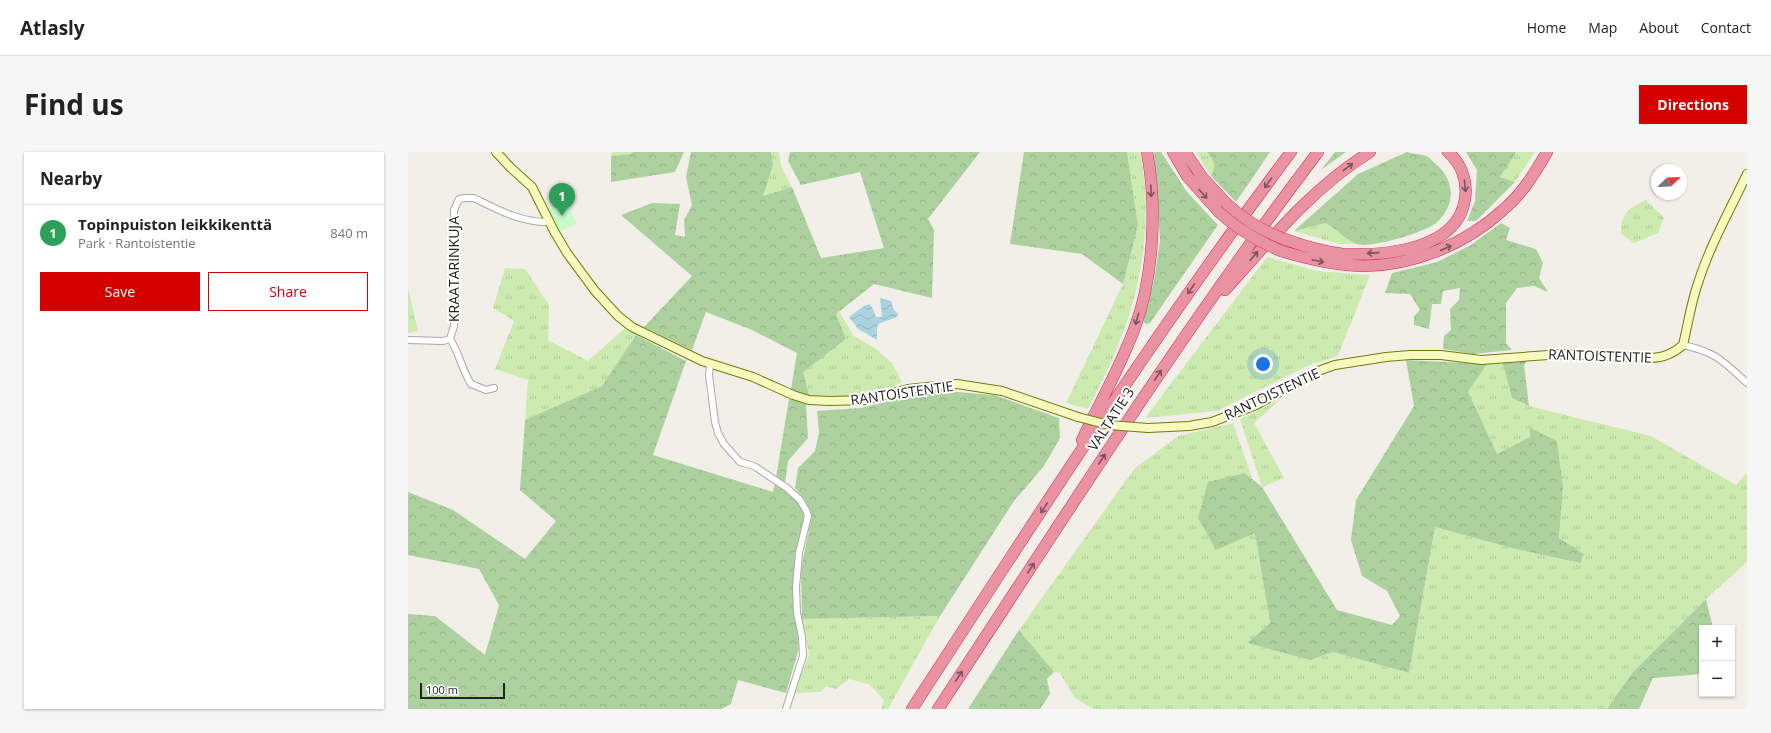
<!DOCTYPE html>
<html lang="en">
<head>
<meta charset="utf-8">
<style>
  :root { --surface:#fff; --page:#f6f6f6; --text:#222; --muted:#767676; --line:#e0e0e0; --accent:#d40000 }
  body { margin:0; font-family:"Open Sans",sans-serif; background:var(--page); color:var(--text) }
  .controls { position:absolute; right:12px; bottom:12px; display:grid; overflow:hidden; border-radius:0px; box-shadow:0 1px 3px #0004 }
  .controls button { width:36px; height:36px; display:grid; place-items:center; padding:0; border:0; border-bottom:1px solid var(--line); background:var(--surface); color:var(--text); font:20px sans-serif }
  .compass { position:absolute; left:1243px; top:12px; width:36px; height:36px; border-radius:50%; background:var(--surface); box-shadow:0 1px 3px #0004; rotate:67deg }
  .scale { position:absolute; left:12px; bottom:10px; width:85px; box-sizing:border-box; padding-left:4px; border:2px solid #222; border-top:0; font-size:11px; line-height:14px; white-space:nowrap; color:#222; -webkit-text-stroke:3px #fff; paint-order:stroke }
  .you { position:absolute; left:855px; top:212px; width:14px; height:14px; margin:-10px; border:3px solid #fff; border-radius:50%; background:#1a73e8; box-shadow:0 0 0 6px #1a73e833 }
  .badge { display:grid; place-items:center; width:26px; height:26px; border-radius:50%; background:var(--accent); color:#fff; font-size:13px; font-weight:700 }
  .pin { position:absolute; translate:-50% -33px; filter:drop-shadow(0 1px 2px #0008) }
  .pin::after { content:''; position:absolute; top:21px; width:14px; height:12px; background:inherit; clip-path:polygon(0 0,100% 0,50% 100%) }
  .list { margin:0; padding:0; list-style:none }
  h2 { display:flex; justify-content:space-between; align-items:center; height:52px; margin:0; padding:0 16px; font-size:17px }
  h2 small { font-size:13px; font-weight:400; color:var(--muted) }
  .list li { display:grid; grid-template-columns:26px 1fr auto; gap:12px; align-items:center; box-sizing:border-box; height:56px; padding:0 16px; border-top:1px solid var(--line) }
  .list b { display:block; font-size:15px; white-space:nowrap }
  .list p { margin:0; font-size:13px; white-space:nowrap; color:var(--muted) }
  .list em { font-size:13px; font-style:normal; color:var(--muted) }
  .actions { display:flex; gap:8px; padding:12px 16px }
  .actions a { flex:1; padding:9px 0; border:1px solid var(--accent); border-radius:0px; text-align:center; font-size:14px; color:var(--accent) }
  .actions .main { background:var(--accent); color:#fff }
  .map { position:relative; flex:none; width:1339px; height:557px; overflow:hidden; border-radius:0px }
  header { display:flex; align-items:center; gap:24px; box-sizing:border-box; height:56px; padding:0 20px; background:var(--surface); border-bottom:1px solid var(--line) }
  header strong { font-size:19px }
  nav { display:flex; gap:22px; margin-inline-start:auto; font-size:14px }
  .intro { display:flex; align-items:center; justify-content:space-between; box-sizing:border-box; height:96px; padding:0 24px }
  h1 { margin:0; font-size:28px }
  .button { padding:10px 18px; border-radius:0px; background:var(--accent); color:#fff; font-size:14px; font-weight:700 }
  main { display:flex; gap:24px; padding:0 24px }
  aside { flex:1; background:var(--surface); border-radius:0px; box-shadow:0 1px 3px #0004 }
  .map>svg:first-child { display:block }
</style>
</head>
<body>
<header>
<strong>Atlasly</strong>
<nav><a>Home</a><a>Map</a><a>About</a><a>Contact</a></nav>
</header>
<div class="intro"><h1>Find us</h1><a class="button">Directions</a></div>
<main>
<aside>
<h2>Nearby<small></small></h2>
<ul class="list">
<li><span class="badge" style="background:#2e9e5b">1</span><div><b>Topinpuiston leikkikenttä</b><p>Park · Rantoistentie</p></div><em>840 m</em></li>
</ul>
<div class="actions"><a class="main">Save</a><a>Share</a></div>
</aside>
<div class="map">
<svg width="1339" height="557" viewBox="0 0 1339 557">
  <defs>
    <pattern id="grass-tufts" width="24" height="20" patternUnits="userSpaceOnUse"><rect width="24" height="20" fill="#cdebb0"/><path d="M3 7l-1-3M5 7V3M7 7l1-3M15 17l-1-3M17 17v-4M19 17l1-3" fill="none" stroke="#b0c997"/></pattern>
    <pattern id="forest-crowns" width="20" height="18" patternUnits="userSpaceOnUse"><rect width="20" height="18" fill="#add19e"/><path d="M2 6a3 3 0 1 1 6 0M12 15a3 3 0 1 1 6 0" fill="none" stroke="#95b388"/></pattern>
    <pattern id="water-waves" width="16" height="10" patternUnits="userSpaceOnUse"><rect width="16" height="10" fill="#aad3df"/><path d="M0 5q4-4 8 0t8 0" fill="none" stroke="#92b5bf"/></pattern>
  </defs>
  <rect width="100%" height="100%" fill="#f2efe9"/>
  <path fill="url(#grass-tufts)" d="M204 0H225L223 2 203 4Z
    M363 0H371L373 14 384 35 355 44 365 13Z
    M719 0H732C745 62 735 133 711 191 702 214 691 236 680 257L658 251 715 132 730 74Z
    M788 0H799C806 9 809 13 803 24Z
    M1107 0H1127L1107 30 1092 25 1108 1Z
    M1238 48 1256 66 1250 81 1226 91 1213 82C1213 60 1221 56 1238 48Z
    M918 71 950 92H931L886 79Z
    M859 105 910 119 962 123 930 204 899 214 809 259 737 266Z
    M97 116 117 117 141 153 140 188 180 209 218 175 228 183 194 234 117 268 120 228 87 217 106 169 85 156Z
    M0 136 10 179 0 181Z
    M431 160 446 184 467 196 484 211 494 230C489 232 485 236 480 238 455 247 427 244 401 243L394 220 438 187 428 162Z
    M1094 209 1104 246 1121 254 1243 284 1328 333 1339 321V410L1298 447 1224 521 1199 557H685L666 545 652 521 646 520 611 478 726 317 770 284 825 271 844 326 837 321 862 471 839 491 902 508 925 500 1001 521 1027 375 1107 397 1171 411 1176 402 1151 386 1155 335 1122 276V285L1089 302 1060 240 1079 212Z
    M873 247 846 271 876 326 854 335 832 267Z
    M532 464 480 557H473L476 548 461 532 441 527 428 537 418 534 413 540 385 541 401 503 394 467Z"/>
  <path fill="url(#forest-crowns)" d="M225 0H276L267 20 203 30V4L222 2Z
    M283 0H363L365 13 355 44 384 35 413 106 476 96 452 20 393 33 380 9 382 0H572L520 67 526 78 524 146 466 132 428 162 438 187 395 220 401 243 383 237 389 201 344 178 298 160 284 198 236 175 284 124 213 63 244 51 272 52 267 83 277 85 276 68 284 53 278 25Z
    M616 0H719L730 74 715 132 674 102 602 92Z
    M746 0H753L779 40 810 73 742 171 738 172 735 170 746 129 752 88Z
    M799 0H862L828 50 803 24C809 13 806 9 799 0Z
    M927 0H938L913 18Z
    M999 0C1005 2 1014 2 1020 5 1023 7 1026 11 1029 13 1048 30 1047 55 1028 71 1018 80 961 97 949 92 938 87 928 77 918 71L886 79 950 22Z
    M1058 0H1107L1108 1 1092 25 1107 30 1068 69H1059L1067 49 1069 18Z
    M1093 71 1102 76 1098 88 1128 97 1135 111 1131 126 1140 140 1126 134 1109 136 1098 151V191L1104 198 1065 202 1035 197 1036 184 1043 178 1042 157 1051 148 1052 136 1035 139 1033 152H1024L1021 177 1006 173V164L1012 158 1002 142 977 141 984 121 1029 110 1063 93Z
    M228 183 278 209 245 303 365 340 367 331 382 343 395 357 396 368 385 435 386 454 391 496 378 541 330 528 323 552 313 557H0V462L27 464 77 503 91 453 71 417 0 403V340L45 358 117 407 148 369 112 338 117 268 194 234Z
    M1121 206 1116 213 1121 254 1104 246 1094 209Z
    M998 208 1079 212 1060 240 1089 302 1122 285V276L1149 289 1155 335 1151 386 1176 402 1172 411 1107 397 1027 375 1001 521 925 500 902 508 839 491 862 471 847 381 808 398 790 366 800 330 837 321 854 335 929 458 984 473 992 464 979 439 954 424 943 388 948 348 1006 254Z
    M549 240 586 243 651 266 652 286 636 314 606 349 532 464 394 467 393 417 404 363 397 348 387 336 390 316 407 299 411 280 409 259 453 256 506 243Z
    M381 247 398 252 400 286 380 309 377 331 368 325Z
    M1298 447 1305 476H1294V522L1245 526 1231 557H1199L1224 521Z
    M611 478 646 520 639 527 642 542 632 557H560Z"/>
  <path fill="#c8facc" d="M158 49 169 71 151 80 140 58Z"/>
  <path fill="url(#water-waves)" d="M472 146 483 149 486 158 490 162 489 165 470 172 469 177V188L450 177 441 165 456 154 461 152 464 155 468 165H474Z"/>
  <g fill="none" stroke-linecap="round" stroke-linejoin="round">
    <defs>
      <path id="street" d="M0 188 35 189 42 187
        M1275 193C1308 200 1315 209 1339 231
        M302 212 301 223 307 270 310 281 316 292 332 310 346 314 379 336 392 348 398 358 400 364 391 401 388 435 389 461 394 485 395 504 378 557
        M86 236 78 238 63 232C54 218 51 200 42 187L46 174 47 162 46 58 51 47 57 46H66C90 58 114 71 142 70"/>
      <path id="secondary" d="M88 0 103 16 124 35 146 79 159 101 187 139 210 164 224 175 294 209 345 225 385 243 401 248 422 249 459 248 500 237 549 232 594 239 670 265
        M740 276 781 274 804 270 848 253 910 219 927 213 978 205 1002 203H1033L1073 208 1154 202 1243 206C1255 206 1266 201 1275 193 1280 172 1283 151 1290 131 1302 93 1322 58 1339 22"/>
      <path id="highway" d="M765 0 779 24 811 60
        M777 0 794 25 817 50
        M882 89C899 95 917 100 935 102 976 104 1050 98 1057 47 1060 29 1053 11 1040 0
        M873 99C900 107 928 114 956 114 1007 113 1058 92 1095 58 1114 42 1127 21 1139 0
        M817 138C862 88 904 36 962 0
        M674 288C692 250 713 214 727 175 746 124 749 53 739 0
        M504 557C626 369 748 179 883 0
        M530 557C654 369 774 179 910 0"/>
    </defs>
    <use href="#street" stroke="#a9a9a9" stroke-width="8"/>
    <use href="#secondary" stroke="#707d05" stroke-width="10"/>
    <use href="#highway" stroke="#dc2a67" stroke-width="12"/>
    <use href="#street" stroke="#fff" stroke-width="6"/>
    <use href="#secondary" stroke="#f7fabf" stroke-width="8"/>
    <use href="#highway" stroke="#e892a2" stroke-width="11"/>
    <defs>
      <path id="secondary-bridge" d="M670 265 701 273 740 276"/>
      <path id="highway-bridge" d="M817 50C836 68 857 81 882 89
        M811 60C829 77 850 89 873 99"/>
    </defs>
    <use href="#secondary-bridge" stroke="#707d05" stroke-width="10" stroke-linecap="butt"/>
    <use href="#highway-bridge" stroke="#dc2a67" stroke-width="12" stroke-linecap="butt"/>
    <use href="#secondary-bridge" stroke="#f7fabf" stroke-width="8"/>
    <use href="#highway-bridge" stroke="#e892a2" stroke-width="11"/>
  </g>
  <defs><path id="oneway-shaft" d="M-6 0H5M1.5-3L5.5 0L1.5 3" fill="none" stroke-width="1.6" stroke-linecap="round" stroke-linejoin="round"/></defs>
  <g stroke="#7b545c">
    <use href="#oneway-shaft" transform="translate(940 15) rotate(-37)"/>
    <use href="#oneway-shaft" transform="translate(860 31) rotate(126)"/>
    <use href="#oneway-shaft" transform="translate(1057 34) rotate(84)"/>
    <use href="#oneway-shaft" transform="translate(743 39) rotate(88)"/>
    <use href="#oneway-shaft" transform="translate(795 42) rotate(48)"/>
    <use href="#oneway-shaft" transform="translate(1038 96) rotate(-24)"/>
    <use href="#oneway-shaft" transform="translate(965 101) rotate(176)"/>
    <use href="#oneway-shaft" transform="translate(846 104) rotate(-50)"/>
    <use href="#oneway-shaft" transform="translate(910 109) rotate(12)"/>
    <use href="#oneway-shaft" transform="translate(783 137) rotate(124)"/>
    <use href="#oneway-shaft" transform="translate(729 167) rotate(106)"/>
    <use href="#oneway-shaft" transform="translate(750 223) rotate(-56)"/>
    <use href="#oneway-shaft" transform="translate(694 307) rotate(-57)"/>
    <use href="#oneway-shaft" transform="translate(636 356) rotate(123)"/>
    <use href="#oneway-shaft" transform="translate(623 416) rotate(-57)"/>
    <use href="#oneway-shaft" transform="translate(551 524) rotate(-57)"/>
  </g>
  <g text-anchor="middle" stroke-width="4" stroke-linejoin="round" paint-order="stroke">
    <g font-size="14" fill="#222" stroke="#fff">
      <text transform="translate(46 117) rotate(-90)" y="5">KRAATARINKUJA</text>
      <text transform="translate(1192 204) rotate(2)" y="5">RANTOISTENTIE</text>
      <text transform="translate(494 241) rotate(-8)" y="5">RANTOISTENTIE</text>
      <text transform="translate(864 242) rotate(-25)" y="5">RANTOISTENTIE</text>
      <text transform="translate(703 267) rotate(-57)" y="5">VALTATIE 3</text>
    </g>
  </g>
</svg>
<div class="controls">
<button>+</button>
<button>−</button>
</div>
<svg class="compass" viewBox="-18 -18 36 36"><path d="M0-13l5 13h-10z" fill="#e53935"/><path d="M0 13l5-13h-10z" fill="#767676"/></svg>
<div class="scale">100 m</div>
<div class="you"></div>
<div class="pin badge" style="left:154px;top:64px;background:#2e9e5b">1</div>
</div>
</main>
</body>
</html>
